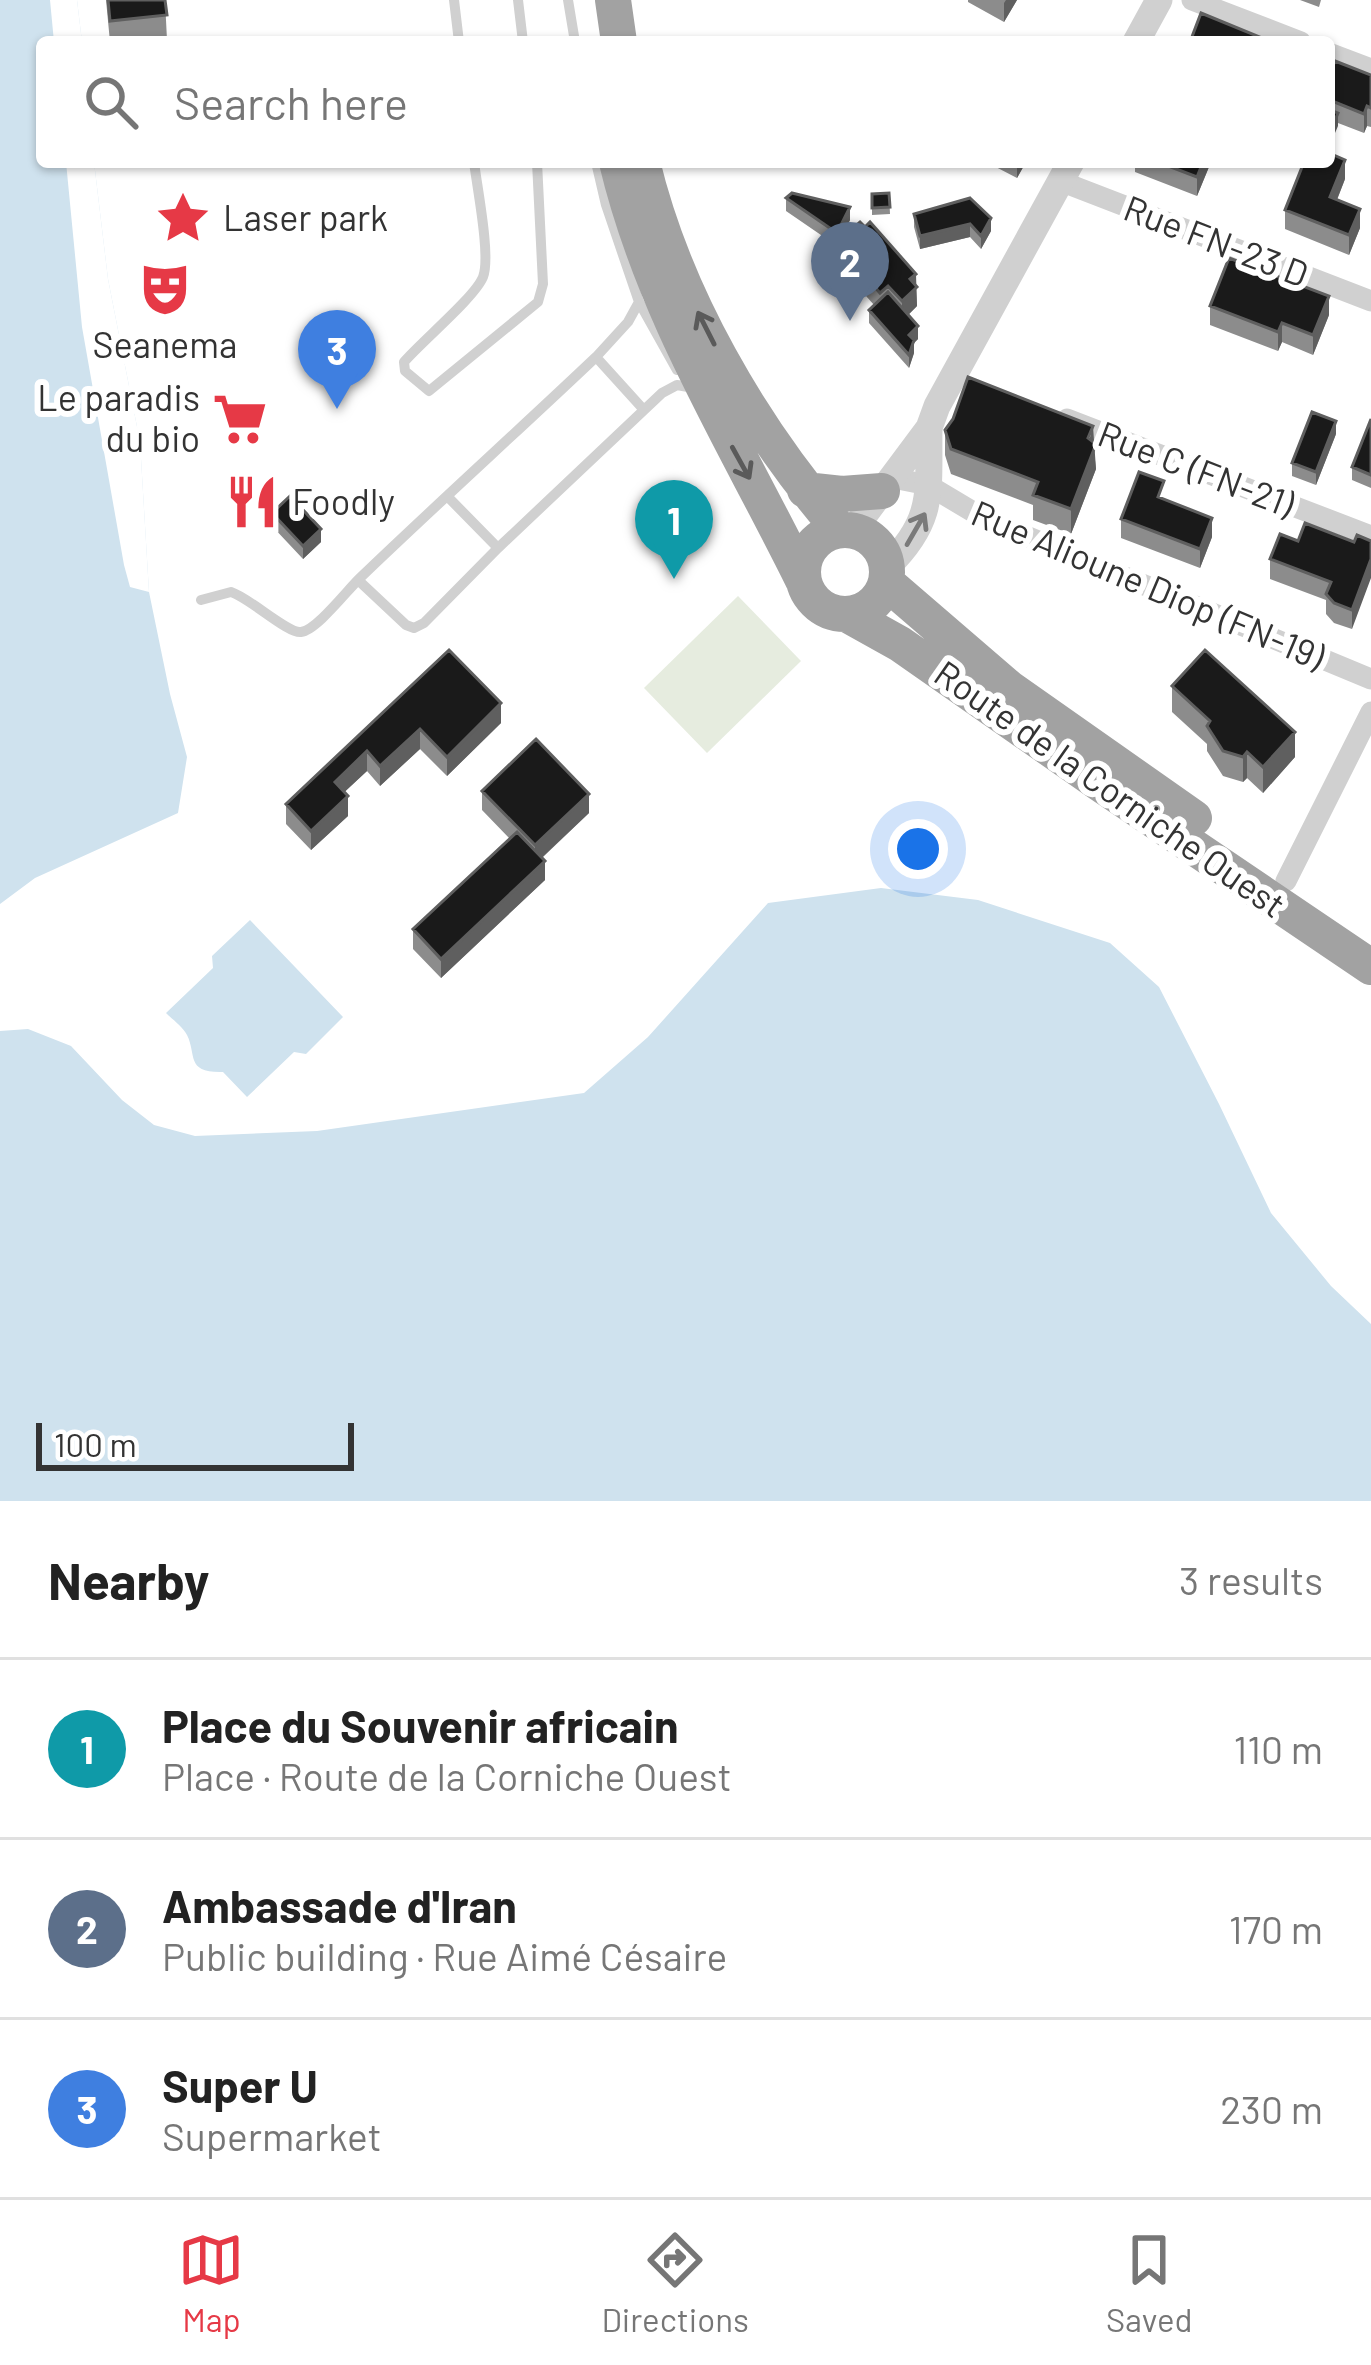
<!DOCTYPE html>
<html lang="en">
<head>
<meta charset="utf-8">
<style>
  :root { --surface:#fff; --page:#f2f2f2; --text:#222; --muted:#767676; --line:#e0e0e0; --accent:#e63946 }
  body { margin:0; font-family:Barlow,sans-serif; background:var(--page); color:var(--text) }
  .scale { position:absolute; left:36px; bottom:30px; width:318px; box-sizing:border-box; padding-left:12px; border:6px solid #333; border-top:0; font-size:33px; line-height:42px; white-space:nowrap; color:#333; -webkit-text-stroke:9px #fff; paint-order:stroke }
  .you { position:absolute; left:918px; top:849px; width:42px; height:42px; margin:-30px; border:9px solid #fff; border-radius:50%; background:#1a73e8; box-shadow:0 0 0 18px #1a73e833 }
  .badge { display:grid; place-items:center; width:78px; height:78px; border-radius:50%; background:var(--accent); color:#fff; font-size:39px; font-weight:700 }
  .pin { position:absolute; translate:-50% -99px; filter:drop-shadow(0 3px 6px #0008) }
  .pin::after { content:''; position:absolute; top:63px; width:42px; height:36px; background:inherit; clip-path:polygon(0 0,100% 0,50% 100%) }
  .list { margin:0; padding:0; list-style:none }
  h2 { display:flex; justify-content:space-between; align-items:center; height:156px; margin:0; padding:0 48px; font-size:51px }
  h2 small { font-size:39px; font-weight:400; color:var(--muted) }
  .list li { display:grid; grid-template-columns:78px 1fr auto; gap:36px; align-items:center; box-sizing:border-box; height:180px; padding:0 48px; border-top:3px solid var(--line) }
  .list b { display:block; font-size:45px; white-space:nowrap }
  .list p { margin:0; font-size:39px; white-space:nowrap; color:var(--muted) }
  .list em { font-size:39px; font-style:normal; color:var(--muted) }
  .icon { flex:none; width:66px; height:66px; fill:none; stroke:currentColor; stroke-width:2; stroke-linecap:round; stroke-linejoin:round }
  .map { position:relative; flex:none; width:1371px; height:1501px; overflow:hidden }
  .search { position:absolute; background:var(--surface); box-shadow:0 3px 9px #0004; left:36px; right:36px; top:36px; height:132px; display:flex; align-items:center; gap:30px; box-sizing:border-box; padding:0 42px; border-radius:12px; color:var(--muted); font-size:45px }
  .sheet { height:696px; background:var(--surface) }
  nav { display:flex; justify-content:space-around; align-items:center; box-sizing:border-box; height:168px; border-top:3px solid var(--line); background:var(--surface); font-size:33px; color:var(--muted) }
  nav a { display:grid; justify-items:center; gap:6px }
  nav .on { color:var(--accent) }
  .map>svg:first-child { display:block }
</style>
</head>
<body>
<div class="map">
<svg width="1371" height="1501" viewBox="0 0 1371 1501">
  <rect width="100%" height="100%" fill="#fff"/>
  <path fill="#e6ecdf" d="M738 596 801 661 707 753 644 688Z"/>
  <path fill="#cfe2ee" d="M0 0H77L82 42H42V162H94L108 279 140 442 149 592 170 694 187 757 178 813 35 878 0 904Z
    M881 888 978 900 1110 943 1159 987 1219 1104 1271 1213 1331 1286 1371 1324V1501H0V1031L28 1029 71 1046 122 1100 154 1125 195 1136 317 1131 584 1093 648 1037 768 903Z
    M250 920 343 1017 306 1054 294 1052 247 1097 223 1072C185 1073 197 1055 187 1035 183 1027 172 1019 166 1013L213 968 212 956Z"/>
  <path fill="#fff" d="M50 0H77L82 42H54Z
    M66 162H94L108 279 140 442 149 592 130 587 124 565 82 327Z"/>
  <g fill="none" stroke-linecap="round" stroke-linejoin="round">
    <path stroke="#d0d0d0" stroke-width="10" d="M454 0 459 42
      M518 0 523 42
      M568 0 575 42
      M474 162C477 187 491 257 483 277 475 297 421 342 404 362L405 371 429 391 538 302 543 284 537 162
      M596 162 606 205 639 302 677 370
      M596 357 644 410
      M447 496 498 548
      M358 580 406 625 414 628 424 623 498 548 662 393 677 385 688 387
      M201 600 231 592C250 598 288 634 301 632 317 630 348 589 361 577 438 503 518 431 596 357L628 322 639 302"/>
    <path stroke="#d0d0d0" stroke-width="21" d="M1192 0 1301 42
      M1329 53 1371 69
      M1060 181 1371 301
      M1067 419 1371 536
      M893 478 928 485 985 519 1371 679
      M1286 881 1371 712"/>
    <path stroke="#d0d0d0" stroke-width="27" d="M1136 42 1159 0
      M853 530 929 428 937 406 1071 162
      M887 567C936 519 928 491 929 428"/>
    <path stroke="#a2a2a2" stroke-width="36" d="M613 0 619 42
      M617 162C653 313 735 442 803 580
      M642 162C674 295 751 427 840 530
      M805 490 842 494 882 491
      M803 572a42 42 0 1 1 84 0a42 42 0 1 1-84 0Z
      M887 583 1009 688 1194 818
      M848 615 900 644 1099 783 1371 967"/>
  </g>
  <path fill="#8c8c8c" d="M106 0H165L167 40 110 42Z
    M968 0H1017L1004 22 968 2Z
    M1300 0H1321L1319 7Z
    M1329 74 1371 75V127L1367 126 1364 133 1338 123 1332 140 1329 139Z
    M992 162H1026L1017 178 992 165Z
    M1135 162H1211L1197 196 1135 172Z
    M1345 179 1337 200 1360 228 1349 255 1285 229V210Z
    M889 193 890 214 872 215V194Z
    M786 198 850 220 837 246 786 211Z
    M970 198 991 231 981 249 970 237 920 249 914 227V214Z
    M844 236 916 286 917 306 908 315 918 339 914 343V353L909 368 869 323V310L874 305 851 279 838 290 824 273V260L844 242Z
    M1210 306 1329 315 1313 355 1282 342 1278 351 1210 325Z
    M1371 419V488L1352 480V467Z
    M945 430 1093 442 1096 469 1071 534 1033 520V505L951 474 945 455Z
    M1336 434 1316 485 1292 476V463Z
    M272 513 321 542 303 559 272 526Z
    M1121 519 1212 537 1200 568 1121 538Z
    M1298 541 1354 542 1352 629 1334 623 1326 614V600L1270 579V559Z
    M449 650 501 723 447 776 420 749 380 786 367 771 344 792 348 816 311 850 286 824V804Z
    M1172 686 1295 757 1263 793 1247 778 1243 782 1223 776 1207 751V744L1172 712Z
    M482 791 589 813 542 858 545 880 441 978 413 949V929L510 839 482 810Z"/>
  <path fill="#5f5f5f" d="M1006 0H1017L1004 22V3Z
    M1367 106V126L1364 133V114Z
    M1338 113V126L1332 140V127Z
    M1345 160V179L1330 217V197Z
    M1019 162H1026L1017 178V165Z
    M1203 162H1211L1197 196V177Z
    M850 207V220L837 246V233Z
    M1360 209V228L1349 255V235Z
    M991 218V231L981 249V236Z
    M970 224V237L920 249V236Z
    M851 266V279L838 290V277Z
    M916 274 917 306 902 321V301L910 279Z
    M1329 296V315L1313 355V335Z
    M1282 323V342L1278 351V332Z
    M918 326V339L914 343V353L909 368V335Z
    M1336 421V434L1316 485V472Z
    M1093 426 1096 469 1071 534V509Z
    M1212 518V537L1200 568V549Z
    M321 529V542L303 559V546Z
    M1371 559V578L1352 629V610Z
    M501 703V723L447 776V757Z
    M420 729V749L380 786V766Z
    M1295 732V757L1263 793V767Z
    M367 751V771L335 801V782Z
    M1247 752V778L1243 782V757Z
    M589 794V813L535 864V845Z
    M348 796V816L311 850V831Z
    M545 861V880L441 978V959Z"/>
  <path fill="#1a1a1a" stroke="#5f5f5f" stroke-width="3" d="M108 0H165L167 15 110 21Z
    M1201 13 1272 42H1190Z
    M1335 61 1371 75V108L1367 106 1364 114 1332 101 1333 97 1329 95V74Z
    M1329 101 1332 102 1330 110 1338 113 1332 127 1329 126Z
    M1329 153 1345 160 1330 197 1360 209 1349 235 1285 210 1304 162H1329Z
    M1158 162H1203L1197 177Z
    M792 193 850 207 837 233 786 198Z
    M889 193 890 207 872 208V194Z
    M970 198 991 218 981 236 970 224 920 236 914 214Z
    M860 222 865 227 870 222 916 274 910 279 917 287 902 301 888 286 880 293 851 259 859 252 844 236Z
    M844 242 855 255 851 259V266L838 277 824 260Z
    M1229 258 1329 296 1313 335 1282 323 1278 332 1210 306Z
    M888 292 918 326 909 335 914 340 909 355 869 310Z
    M968 377 1093 426 1088 438 1096 444 1071 509 1033 495 1038 482 951 449 945 430 953 419Z
    M1312 412 1336 421 1316 472 1292 463Z
    M1371 419V475L1352 467Z
    M1139 472 1164 481 1158 497 1212 518 1200 549 1121 519Z
    M290 496 321 529 303 546 272 513Z
    M1305 523 1354 542 1357 535 1371 541V559L1352 610 1334 603 1326 594 1331 582 1270 559 1280 534 1298 541Z
    M449 650 501 703 447 757 420 729 380 766 367 751 335 782 348 796 311 831 286 804Z
    M1205 650 1295 732 1263 767 1247 752 1243 757 1223 751 1207 726 1210 721 1172 686Z
    M536 739 589 794 535 845 482 791Z
    M517 832 545 861 441 959 413 929Z"/>
  <defs><path id="oneway-shaft" d="M-6 0H5M1.5-3L5.5 0L1.5 3" fill="none" stroke-width="1.6" stroke-linecap="round" stroke-linejoin="round" transform="scale(3)"/></defs>
  <g stroke="#5a5a5a">
    <use href="#oneway-shaft" transform="translate(706 328) rotate(-117)"/>
    <use href="#oneway-shaft" transform="translate(741 463) rotate(61)"/>
  </g>
  <use stroke="#7a7a7a" href="#oneway-shaft" transform="translate(916 529) rotate(-60)"/>
  <defs>
    <symbol id="sight-bare" viewBox="-9 -9 18 18"><path d="M0-6L1.8-2.2L6-1.7L2.9 1.2L3.7 5.4L0 3.3L-3.7 5.4L-2.9 1.2L-6-1.7L-1.8-2.2Z" fill="#e63946" stroke="#fff" stroke-width="2.5" paint-order="stroke"/></symbol>
    <symbol id="theatre-bare" viewBox="-9 -9 18 18"><path d="M-5-5.5Q0-4 5-5.5V0Q5 5 0 6Q-5 5-5 0ZM-3.3-2.5H-1v1.5H-3.3ZM1-2.5H3.3v1.5H1ZM-2.8 1Q0 5.5 2.8 1Z" fill="#e63946" stroke="#fff" stroke-width="2.5" paint-order="stroke"/></symbol>
    <symbol id="supermarket-bare" viewBox="-9 -9 18 18"><path d="M-6-5.5h2.5l.6 2H6L4.5 2H-2.5L-4.4-4H-6ZM-1.5 3.2a1.3 1.3 0 1 0 .1 0ZM3 3.2a1.3 1.3 0 1 0 .1 0Z" fill="#e63946" stroke="#fff" stroke-width="2.5" paint-order="stroke"/></symbol>
    <symbol id="restaurant-bare" viewBox="-9 -9 18 18"><path d="M-5-6h1v4h1v-4h1v4h1v-4h1v5L-1.5 .5V6h-2V.5L-5-1ZM5-6V6H3V1.5H1.5Q1.5-4 5-6Z" fill="#e63946" stroke="#fff" stroke-width="2.5" paint-order="stroke"/></symbol>
  </defs>
  <g fill-rule="evenodd">
    <use href="#sight-bare" x="145" y="180" width="76" height="76"/>
    <use href="#theatre-bare" x="127" y="251" width="76" height="76"/>
    <use href="#supermarket-bare" x="202" y="381" width="76" height="76"/>
    <use href="#restaurant-bare" x="214" y="464" width="76" height="76"/>
  </g>
  <g text-anchor="middle" stroke-width="12" stroke-linejoin="round" paint-order="stroke">
    <g font-size="36" fill="#333" stroke="#fff" text-anchor="start">
      <text x="223" y="231">Laser park</text>
      <text x="165" y="358" text-anchor="middle">Seanema</text>
      <text x="200" y="411" text-anchor="end">Le paradis<tspan x="200" dy="41">du bio</tspan></text>
      <text x="292" y="515">Foodly</text>
    </g>
    <g font-size="36" fill="#333" stroke="#fff">
      <text transform="translate(1216 241) rotate(21)" y="13">Rue FN-23 D</text>
      <text transform="translate(1196 469) rotate(21)" y="13">Rue C (FN-21)</text>
      <text transform="translate(1148 585) rotate(23)" y="13">Rue Alioune Diop (FN-19)</text>
      <text transform="translate(1110 789) rotate(35)" y="13">Route de la Corniche Ouest</text>
    </g>
  </g>
</svg>
<div class="scale">100 m</div>
<div class="you"></div>
<div class="pin badge" style="left:674px;top:579px;background:#0f9aa8">1</div>
<div class="pin badge" style="left:850px;top:321px;background:#5c6f8a">2</div>
<div class="pin badge" style="left:337px;top:409px;background:#3f7fe0">3</div>
<div class="search"><svg class="icon" aria-label="search" viewBox="0 0 24 24"><circle cx="10" cy="10" r="6"/><path d="M15 15l6 6"/></svg>Search here</div>
</div>
<section class="sheet">
<h2>Nearby<small>3 results</small></h2>
<ul class="list">
<li><span class="badge" style="background:#0f9aa8">1</span><div><b>Place du Souvenir africain</b><p>Place · Route de la Corniche Ouest</p></div><em>110 m</em></li>
<li><span class="badge" style="background:#5c6f8a">2</span><div><b>Ambassade d'Iran</b><p>Public building · Rue Aimé Césaire</p></div><em>170 m</em></li>
<li><span class="badge" style="background:#3f7fe0">3</span><div><b>Super U</b><p>Supermarket</p></div><em>230 m</em></li>
</ul>
</section>
<nav>
<a class="on"><svg class="icon" aria-label="map" viewBox="0 0 24 24"><path d="M3 6l6-2 6 2 6-2v14l-6 2-6-2-6 2zM9 4v14M15 6v14"/></svg>Map</a>
<a><svg class="icon" aria-label="directions" viewBox="0 0 24 24"><path d="M12 3l9 9-9 9-9-9zM9 14v-3h6M13 9l2 2-2 2"/></svg>Directions</a>
<a><svg class="icon" aria-label="saved" viewBox="0 0 24 24"><path d="M7 4h10v16l-5-4-5 4z"/></svg>Saved</a>
</nav>
</body>
</html>
